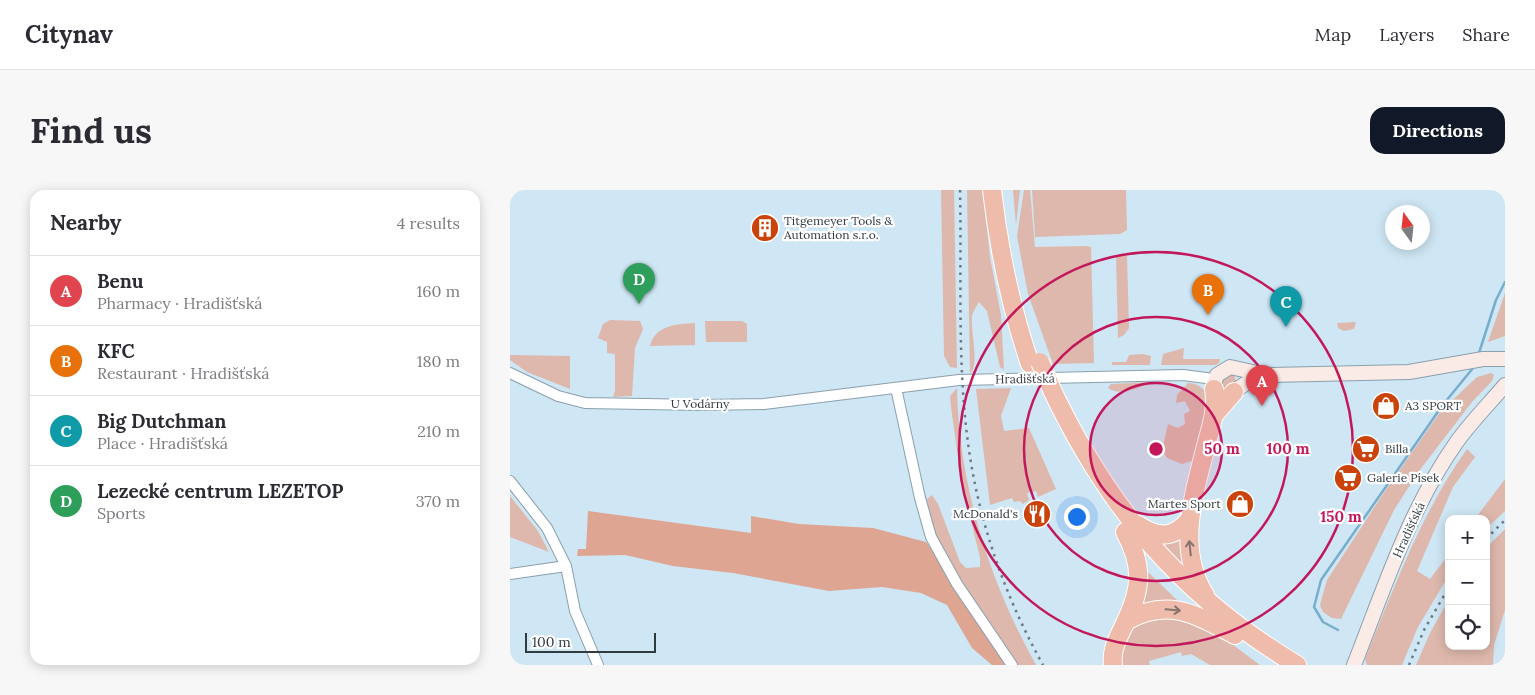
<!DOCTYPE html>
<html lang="en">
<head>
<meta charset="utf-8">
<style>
  :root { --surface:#fff; --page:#f7f7f7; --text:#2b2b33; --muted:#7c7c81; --line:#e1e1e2; --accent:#111827 }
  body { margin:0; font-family:Lora,serif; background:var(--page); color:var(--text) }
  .controls { position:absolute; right:15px; bottom:15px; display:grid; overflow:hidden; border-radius:10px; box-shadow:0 2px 12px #0003 }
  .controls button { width:45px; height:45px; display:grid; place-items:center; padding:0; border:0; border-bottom:1px solid var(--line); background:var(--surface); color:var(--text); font:25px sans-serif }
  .compass { position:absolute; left:875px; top:15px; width:45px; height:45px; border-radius:50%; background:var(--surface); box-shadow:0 2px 12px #0003; rotate:345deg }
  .scale { position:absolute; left:15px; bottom:12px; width:131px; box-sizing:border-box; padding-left:5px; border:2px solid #313a3f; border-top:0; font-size:14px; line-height:18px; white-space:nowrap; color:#313a3f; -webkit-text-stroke:4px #fff; paint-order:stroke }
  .you { position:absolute; left:566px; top:326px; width:18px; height:18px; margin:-12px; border:4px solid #fff; border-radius:50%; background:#1a73e8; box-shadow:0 0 0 8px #1a73e833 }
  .badge { display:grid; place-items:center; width:32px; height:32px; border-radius:50%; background:var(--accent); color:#fff; font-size:16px; font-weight:700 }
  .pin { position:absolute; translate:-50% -41px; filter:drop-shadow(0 1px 2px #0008) }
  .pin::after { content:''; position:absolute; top:26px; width:18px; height:15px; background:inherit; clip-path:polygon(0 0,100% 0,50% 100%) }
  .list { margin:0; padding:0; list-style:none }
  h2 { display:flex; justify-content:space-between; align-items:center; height:65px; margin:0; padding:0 20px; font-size:21px }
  h2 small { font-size:16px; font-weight:400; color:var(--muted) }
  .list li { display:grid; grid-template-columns:32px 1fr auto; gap:15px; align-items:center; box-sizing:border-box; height:70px; padding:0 20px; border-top:1px solid var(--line) }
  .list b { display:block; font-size:19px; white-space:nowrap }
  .list p { margin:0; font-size:16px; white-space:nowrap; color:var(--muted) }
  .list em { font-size:16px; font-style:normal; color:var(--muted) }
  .icon { flex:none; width:28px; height:28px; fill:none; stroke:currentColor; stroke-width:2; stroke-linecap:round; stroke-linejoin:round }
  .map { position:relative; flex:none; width:995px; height:475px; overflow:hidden; border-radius:15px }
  header { display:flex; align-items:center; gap:30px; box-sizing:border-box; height:70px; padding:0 25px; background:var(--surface); border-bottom:1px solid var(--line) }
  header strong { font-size:24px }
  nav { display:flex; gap:28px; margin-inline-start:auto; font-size:18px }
  .intro { display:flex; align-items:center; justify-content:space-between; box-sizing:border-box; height:120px; padding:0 30px }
  h1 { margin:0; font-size:35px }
  .button { padding:12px 22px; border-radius:15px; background:var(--accent); color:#fff; font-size:18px; font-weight:700 }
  main { display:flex; gap:30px; padding:0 30px }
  aside { flex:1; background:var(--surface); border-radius:15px; box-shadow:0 2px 12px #0003 }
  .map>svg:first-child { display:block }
</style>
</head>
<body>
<header>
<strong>Citynav</strong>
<nav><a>Map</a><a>Layers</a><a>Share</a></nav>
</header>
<div class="intro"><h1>Find us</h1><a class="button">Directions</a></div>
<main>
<aside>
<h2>Nearby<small>4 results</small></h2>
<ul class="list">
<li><span class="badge" style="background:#e0444e">A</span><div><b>Benu</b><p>Pharmacy · Hradišťská</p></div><em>160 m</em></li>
<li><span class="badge" style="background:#e8710a">B</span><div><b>KFC</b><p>Restaurant · Hradišťská</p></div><em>180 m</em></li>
<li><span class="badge" style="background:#0f9aa8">C</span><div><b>Big Dutchman</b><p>Place · Hradišťská</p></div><em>210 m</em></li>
<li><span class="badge" style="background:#2e9e5b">D</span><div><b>Lezecké centrum LEZETOP</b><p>Sports</p></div><em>370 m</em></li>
</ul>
</aside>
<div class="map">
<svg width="995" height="475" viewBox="0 0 995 475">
  <rect width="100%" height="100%" fill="#cfe6f4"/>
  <path fill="#deb8ac" d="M431 0H444L447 178 440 177 434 166Z
    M457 0H473L480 67 491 125 494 180 490 177 477 121 469 112C467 116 463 121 462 126 460 139 470 176 460 183Z
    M503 0H510L506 35Z
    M514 0H520L525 57 577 56 581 57 584 173 543 174 518 104 507 46Z
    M522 0H616L617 40 610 44 525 47Z
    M606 65H617L619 138 614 145 608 148Z
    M995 103V146L978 152Z
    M100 130 130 131 133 139 125 158 122 206 103 207 105 201V164L97 163V152L88 148 93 134Z
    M195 131H232L237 134V152H196Z
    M846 132 844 139 834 141 828 138 827 133Z
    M185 133V155L140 156C145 135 167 134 185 133Z
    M674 158 673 169H710L709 173 706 175H651L653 164Z
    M633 164 641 166 640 175H602V172H616L619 165Z
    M0 165 60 166V199L17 182 0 170Z
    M981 183 984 185 982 191 962 212 909 281 884 320 831 429 822 428 813 422 810 415 817 390 875 301 931 221 967 187Z
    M724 184 726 193 721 199 710 198 712 185Z
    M643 192C630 197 611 207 598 198L601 194Z
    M678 193C687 193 696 199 698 208 700 216 687 259 684 270L672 274 657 268 652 260 658 234 668 238 675 234 674 224 680 221 675 211 666 213 667 205Z
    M447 198C449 295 479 391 526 475H506C478 420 424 373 417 309L422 305 428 314 450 372 456 378 470 377V367L452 296 441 217 440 206Z
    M501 198 491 226 494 241 519 238 546 299 528 307 526 301 517 303 519 310 513 314 510 311 504 312 502 308 480 315 466 199Z
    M957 259 965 267 943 297 907 381 920 389 939 364V385L908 437 892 475H857L855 469C884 397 912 322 957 259Z
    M995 289V321L976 339V329H965Z
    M0 306 28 341 39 362 0 347Z
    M995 339V420L984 455 983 475H906L920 443 939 409V456H976V358Z
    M676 341 684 392 647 354Z
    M638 382 670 413 625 422 635 400Z
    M644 423 699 437 750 475H700L681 464 672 466 671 462 639 471 640 475H610C609 448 622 435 644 423Z"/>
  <path fill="#dea592" d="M78 321 241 343V326L289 334 363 338 416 352 435 378 495 475H482L462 458 437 415 411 403 372 397 319 401 223 383 163 376 115 365 67 366 68 359H76Z"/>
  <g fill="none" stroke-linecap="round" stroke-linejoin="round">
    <path stroke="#76aecc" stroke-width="2.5" d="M969 163 986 110 995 92
      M828 440 813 432 804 417 811 390 932 216 963 178"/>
    <defs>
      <path id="street" d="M0 183 48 206 75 213 193 215 254 214 449 190 673 185 704 189
        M386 198 410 308 421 347 447 394 502 475
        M0 291 37 338 56 376 65 421 88 475
        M0 384 56 376"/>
      <path id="secondary" d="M756 185 735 194 718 205 707 204 703 197 707 185 720 177 756 185 899 182 973 169H995
        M844 475C874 399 899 320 946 253 960 233 979 214 995 195"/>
      <path id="highway" d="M482 0C489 61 500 115 520 174
        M542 200C599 320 672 406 787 475
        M704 225 724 202
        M628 335C648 348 663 349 679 330
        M695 405C665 358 685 301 697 252 702 234 707 218 704 199
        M616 431C659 407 686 425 725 445
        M603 475C601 457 609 447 616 431 632 398 633 375 615 342"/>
    </defs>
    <use href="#street" stroke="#8aa0ad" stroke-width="12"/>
    <use href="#secondary" stroke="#8aa0ad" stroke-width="16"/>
    <use href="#highway" stroke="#fff" stroke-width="20"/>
    <use href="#street" stroke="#fff" stroke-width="10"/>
    <use href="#secondary" stroke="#faebe6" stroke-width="14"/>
    <use href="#highway" stroke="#efbbab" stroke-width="18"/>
    <path stroke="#6b7981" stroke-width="2.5" stroke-dasharray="2.5 5" stroke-linecap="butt" d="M450 0C452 90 446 183 461 273 473 344 498 412 533 475
      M976 349 995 330
      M899 475 914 440 939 397"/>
    <defs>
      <path id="highway-bridge" d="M530 172 542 200"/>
    </defs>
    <use href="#highway-bridge" stroke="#fff" stroke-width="20" stroke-linecap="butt"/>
    <use href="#highway-bridge" stroke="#efbbab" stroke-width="18"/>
  </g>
  <defs><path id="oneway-shaft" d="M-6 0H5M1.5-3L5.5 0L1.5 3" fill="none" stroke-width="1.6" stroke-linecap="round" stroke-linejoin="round" transform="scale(1.25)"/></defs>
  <g stroke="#867470">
    <use href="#oneway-shaft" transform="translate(680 358) rotate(-96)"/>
    <use href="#oneway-shaft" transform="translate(663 420) rotate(5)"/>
  </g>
  <circle cx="646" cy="259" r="66" fill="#c2185b" fill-opacity=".12"/>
  <g fill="none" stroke="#c2185b" stroke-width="2.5">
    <circle cx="646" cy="259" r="66"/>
    <circle cx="646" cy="259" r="132"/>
    <circle cx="646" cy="259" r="197"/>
  </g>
  <defs>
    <symbol id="building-disc" viewBox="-11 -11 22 22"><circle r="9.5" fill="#ca430a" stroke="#fff"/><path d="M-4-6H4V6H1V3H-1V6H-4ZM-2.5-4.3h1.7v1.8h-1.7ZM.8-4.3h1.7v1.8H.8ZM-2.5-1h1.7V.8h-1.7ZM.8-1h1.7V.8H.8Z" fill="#fff"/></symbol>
    <symbol id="shop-disc" viewBox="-11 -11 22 22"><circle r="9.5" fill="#ca430a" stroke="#fff"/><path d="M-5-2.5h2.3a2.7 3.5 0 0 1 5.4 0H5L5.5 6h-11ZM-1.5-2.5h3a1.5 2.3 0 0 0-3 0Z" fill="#fff"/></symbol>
    <symbol id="supermarket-disc" viewBox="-11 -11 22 22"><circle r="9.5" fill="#ca430a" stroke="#fff"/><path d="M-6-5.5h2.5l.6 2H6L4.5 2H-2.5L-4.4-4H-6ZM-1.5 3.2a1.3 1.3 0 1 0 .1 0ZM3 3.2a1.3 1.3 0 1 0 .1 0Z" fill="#fff"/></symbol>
    <symbol id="restaurant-disc" viewBox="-11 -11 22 22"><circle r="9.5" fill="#ca430a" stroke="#fff"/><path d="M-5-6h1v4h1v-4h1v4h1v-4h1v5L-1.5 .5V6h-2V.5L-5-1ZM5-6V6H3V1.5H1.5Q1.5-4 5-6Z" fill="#fff"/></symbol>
  </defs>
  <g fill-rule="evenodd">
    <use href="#building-disc" x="239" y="22" width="32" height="32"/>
    <use href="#shop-disc" x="860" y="200" width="32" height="32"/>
    <use href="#supermarket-disc" x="840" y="243" width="32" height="32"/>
    <use href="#supermarket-disc" x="822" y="272" width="32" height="32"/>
    <use href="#shop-disc" x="714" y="298" width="32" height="32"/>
    <use href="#restaurant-disc" x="511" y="308" width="32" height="32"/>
  </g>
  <g text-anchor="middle" stroke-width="4.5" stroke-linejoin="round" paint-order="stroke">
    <g font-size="12" fill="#313a3f" stroke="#fff" text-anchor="start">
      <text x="274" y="35">Titgemeyer Tools &amp;<tspan x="274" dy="14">Automation s.r.o.</tspan></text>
      <text x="895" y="220">A3 SPORT</text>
      <text x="875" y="263">Billa</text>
      <text x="857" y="292">Galerie Písek</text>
      <text x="711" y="318" text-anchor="end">Martes Sport</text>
      <text x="508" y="328" text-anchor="end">McDonald's</text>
    </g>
    <g font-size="12" fill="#313a3f" stroke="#fff">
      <text transform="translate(515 189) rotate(-1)" y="4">Hradišťská</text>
      <text x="190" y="218">U Vodárny</text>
      <text transform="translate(899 340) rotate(-65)" y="4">Hradišťská</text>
    </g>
  </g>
  <circle cx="646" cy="259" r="8" fill="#c2185b" stroke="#fff" stroke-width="2.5"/>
  <g font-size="15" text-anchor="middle" font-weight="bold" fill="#c2185b" stroke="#fff" stroke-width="4.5" stroke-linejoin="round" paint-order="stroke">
    <text x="712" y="264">50 m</text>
    <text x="778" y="264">100 m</text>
    <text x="831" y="332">150 m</text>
  </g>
</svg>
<div class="controls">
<button>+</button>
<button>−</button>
<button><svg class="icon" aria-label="locate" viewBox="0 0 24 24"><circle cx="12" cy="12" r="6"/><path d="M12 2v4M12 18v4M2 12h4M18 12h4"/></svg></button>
</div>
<svg class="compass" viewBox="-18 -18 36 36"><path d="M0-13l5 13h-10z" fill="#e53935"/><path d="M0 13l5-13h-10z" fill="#7c7c81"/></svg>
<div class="scale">100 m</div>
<div class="you"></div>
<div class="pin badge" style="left:752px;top:216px;background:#e0444e">A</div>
<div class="pin badge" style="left:698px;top:125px;background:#e8710a">B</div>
<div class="pin badge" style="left:776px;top:137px;background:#0f9aa8">C</div>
<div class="pin badge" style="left:129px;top:114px;background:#2e9e5b">D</div>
</div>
</main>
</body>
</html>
